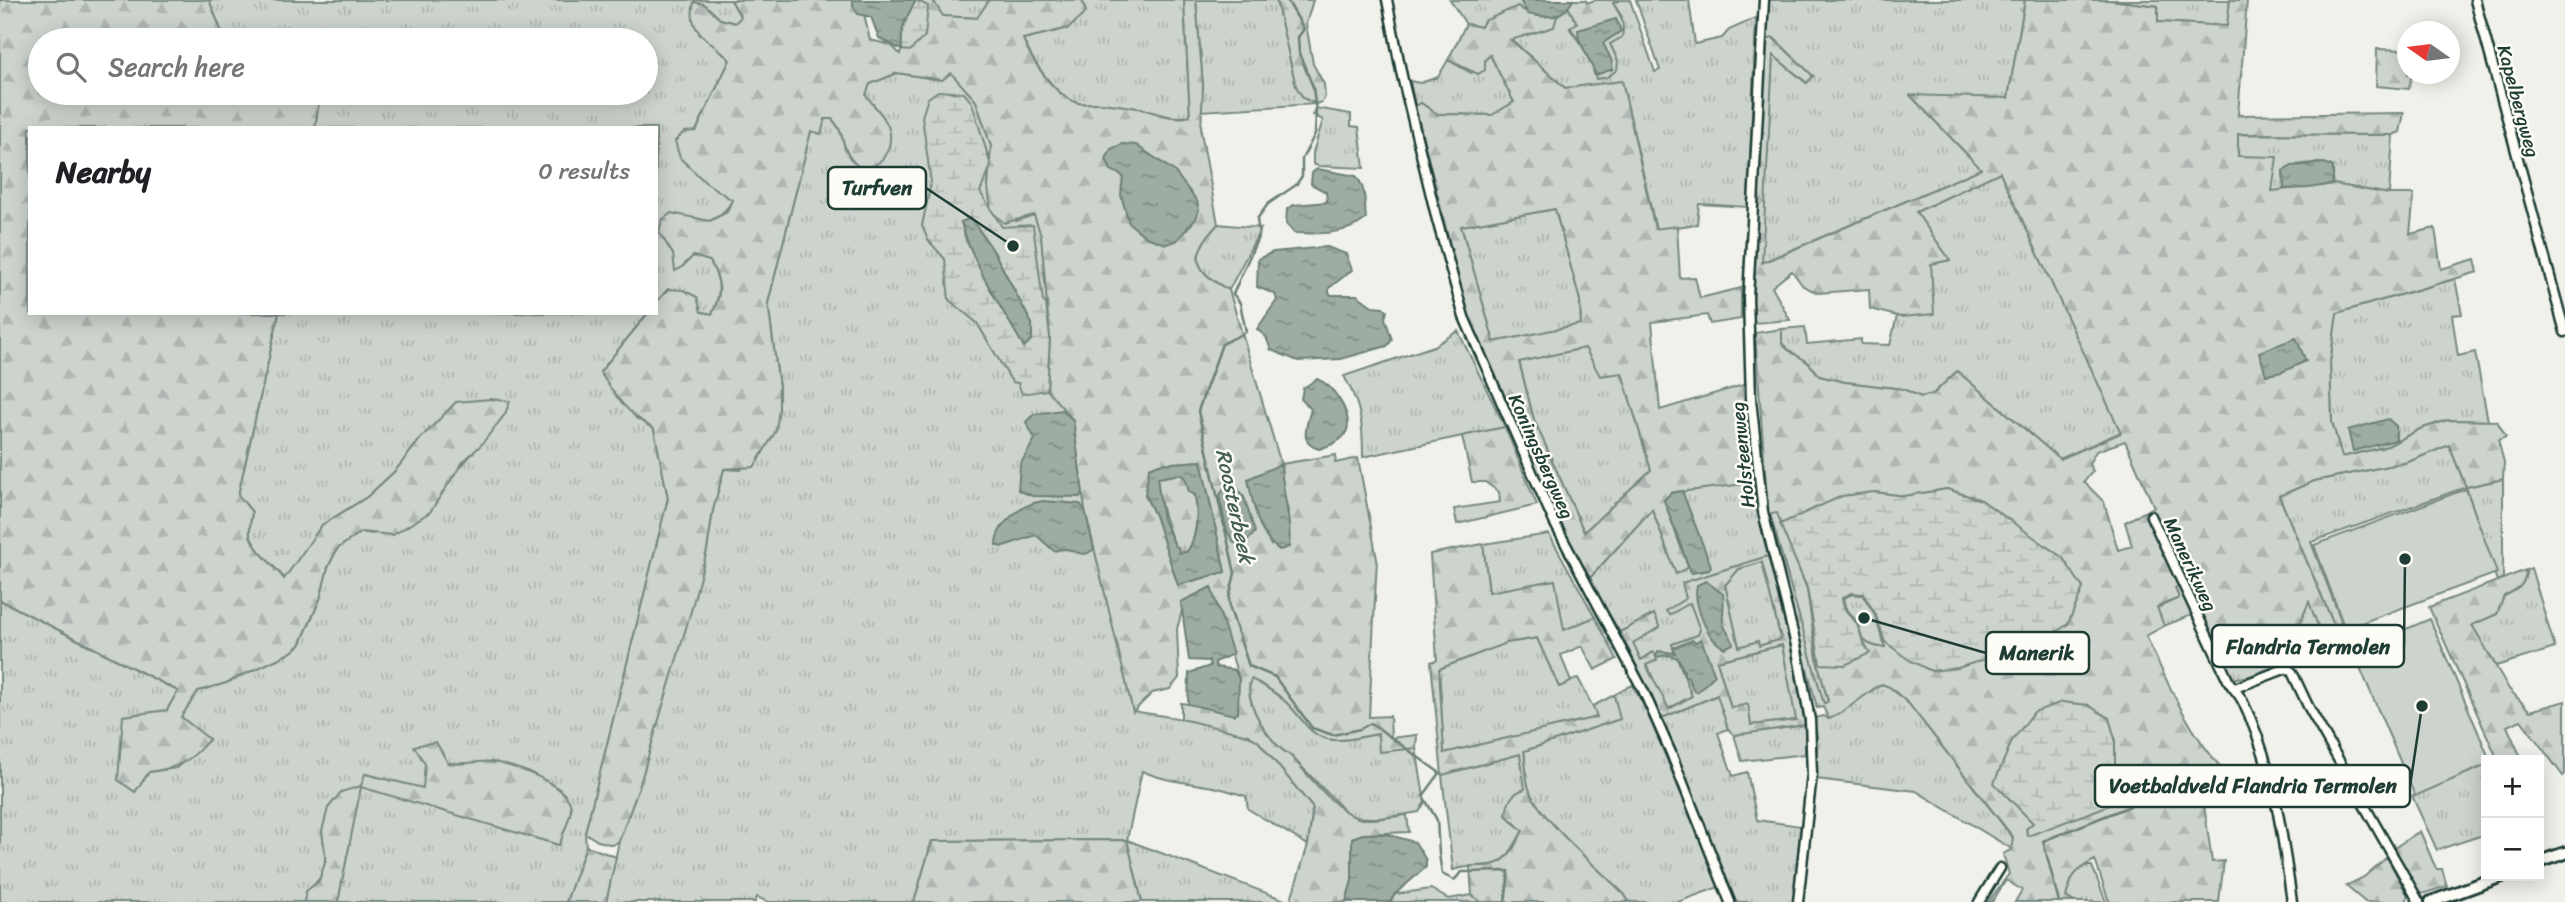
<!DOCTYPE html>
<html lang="en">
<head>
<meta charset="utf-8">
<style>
  :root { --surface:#fff; --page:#f2f2f2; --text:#202124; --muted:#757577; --line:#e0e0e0 }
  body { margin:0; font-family:Sriracha,sans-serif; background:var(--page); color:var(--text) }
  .controls { position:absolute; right:21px; bottom:21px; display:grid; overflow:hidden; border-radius:0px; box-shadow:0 4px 18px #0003 }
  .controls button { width:63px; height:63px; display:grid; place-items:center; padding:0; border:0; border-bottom:2px solid var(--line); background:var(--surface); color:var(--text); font:35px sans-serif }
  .compass { position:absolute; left:2397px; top:21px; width:63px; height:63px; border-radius:50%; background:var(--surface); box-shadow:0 4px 18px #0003; rotate:284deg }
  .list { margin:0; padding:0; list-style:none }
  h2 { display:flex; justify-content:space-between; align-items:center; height:91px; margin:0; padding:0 28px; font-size:30px }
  h2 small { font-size:23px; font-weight:400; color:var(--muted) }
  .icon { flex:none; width:38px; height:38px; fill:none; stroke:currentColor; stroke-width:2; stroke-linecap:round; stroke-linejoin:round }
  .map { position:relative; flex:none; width:2565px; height:902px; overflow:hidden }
  .search { position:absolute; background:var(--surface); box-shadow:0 4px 18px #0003; left:28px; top:28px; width:630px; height:77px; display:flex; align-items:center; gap:18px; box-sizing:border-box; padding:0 24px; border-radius:38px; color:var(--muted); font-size:26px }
  .panel { position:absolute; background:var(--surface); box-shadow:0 4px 18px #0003; left:28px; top:126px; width:630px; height:189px; border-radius:0px }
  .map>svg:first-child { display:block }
</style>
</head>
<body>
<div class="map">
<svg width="2565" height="902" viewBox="0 0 2565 902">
  <defs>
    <pattern id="grass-tufts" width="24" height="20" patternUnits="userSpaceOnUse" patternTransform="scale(1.75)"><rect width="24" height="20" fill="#cdd3cd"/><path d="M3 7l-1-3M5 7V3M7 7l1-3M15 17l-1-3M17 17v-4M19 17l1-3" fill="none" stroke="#b0b6b1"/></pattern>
    <pattern id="forest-firs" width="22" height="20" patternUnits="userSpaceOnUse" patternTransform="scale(1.75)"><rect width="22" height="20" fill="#cdd3cd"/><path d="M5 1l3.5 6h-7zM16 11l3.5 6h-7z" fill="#b0b6b1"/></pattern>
    <pattern id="wetland-marsh" width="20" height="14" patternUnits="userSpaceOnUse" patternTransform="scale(1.75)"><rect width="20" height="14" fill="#cdd3cd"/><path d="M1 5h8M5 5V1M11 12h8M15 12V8" fill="none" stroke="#b0b6b1"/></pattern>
    <pattern id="water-ripples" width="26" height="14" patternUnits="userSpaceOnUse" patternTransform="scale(1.75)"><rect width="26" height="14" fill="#9faca4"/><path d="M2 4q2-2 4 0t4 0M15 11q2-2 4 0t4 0" fill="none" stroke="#818d86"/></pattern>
  </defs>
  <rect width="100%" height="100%" fill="#f0f1eb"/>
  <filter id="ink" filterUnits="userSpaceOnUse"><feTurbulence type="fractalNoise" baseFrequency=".0143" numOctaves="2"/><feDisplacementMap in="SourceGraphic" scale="14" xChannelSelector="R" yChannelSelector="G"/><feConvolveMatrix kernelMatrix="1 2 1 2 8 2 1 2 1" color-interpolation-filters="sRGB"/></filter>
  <g filter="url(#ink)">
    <path fill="url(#grass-tufts)" stroke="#768880" stroke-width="2" fill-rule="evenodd" d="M209 0H731L741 18 735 23 720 19 704 4 699 34 718 47 730 60 696 131 705 182 733 199C721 224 688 229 664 239L681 268 693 256 710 261C721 282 722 292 712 314L701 312 668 289 656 303V128H315L319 100 306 93H646V40H225Z
      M933 0H989L978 18 942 16Z
      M1082 0H1184L1190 116C1172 120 1155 112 1137 108 1123 106 1109 103 1094 103 1090 103 1083 104 1078 103 1056 97 1031 59 1023 39L1069 28 1086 12Z
      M1196 0H1276L1296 86 1303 98 1316 104 1201 111 1203 86Z
      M1450 0H1520L1528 14 1524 12 1485 21 1481 27 1466 24Z
      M1619 0H1630L1655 72 1660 70 1636 0H1689L1695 44 1722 38 1729 30 1756 18 1748 207 1699 204 1697 224 1656 230 1622 81 1565 88 1511 39 1553 27 1557 16 1568 7 1577 23 1570 29 1589 56 1596 78 1607 77 1618 61 1610 44 1622 17 1613 3Z
      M1769 0H2025L2008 98 1911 96 1981 169 1761 263 1773 55 1806 83 1813 76 1774 38 1766 40Z
      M2109 0H2230L2227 26 2158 22V6Z
      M1490 55 1514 102 1493 115 1437 114 1421 103 1415 106 1410 81 1420 83 1438 77 1448 60 1471 73Z
      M951 72 976 101 991 146 988 187 1016 221 1034 215 1041 235 1050 337 1073 420 1083 493 1133 711C1167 717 1230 724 1258 741L1313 808 1308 845 1248 809 1246 796C1235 793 1224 789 1213 787 1188 782 1166 782 1142 771L1127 840 1290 902H1142L1127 840 932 841 914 902H768L757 897 755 902H606L619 841 639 787 707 550 713 510 724 469 741 470 779 387 768 303 811 131 825 119H832C849 135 836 154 864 170L884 118 865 95 870 84 897 73 942 80Z
      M1315 108 1351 114V126L1359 127 1364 168 1318 166 1313 164V152L1323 120 1313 115Z
      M2238 134 2393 135 2389 194 2333 184V167C2318 160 2296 163 2283 171L2284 189 2272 192 2238 156Z
      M2000 172 2121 432 2060 459 1957 371 1933 394 1921 397 1903 389 1845 382 1819 376C1806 355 1796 360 1782 343V329L1805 327 1807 344 1861 339V344L1890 345 1897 316 1902 317 1931 264 1950 260 1916 212Z
      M1555 209 1580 300 1581 324 1494 343 1461 226Z
      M1218 224 1261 228 1229 290C1192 271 1189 255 1218 224Z
      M2455 279 2462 314 2452 315 2458 356 2475 352 2488 421 2448 420 2420 429 2388 446 2342 457 2332 422 2330 362 2337 313Z
      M279 313H648L600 372 636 418 654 429 668 498 585 833 586 846 566 902H338L360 787 322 831C326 857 330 874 307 891L304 902H0V600L178 691 167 710 135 792 149 772 176 768 209 740 181 717 198 691 226 683 290 653 300 645 320 599 328 567 337 549 361 532 372 534 445 486 505 414 509 401 490 399 422 437 395 471 367 497 322 525 285 579C275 566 254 550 250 535 249 528 251 519 252 512L238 495ZM490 762 531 773 544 780 559 789 571 810 559 845 361 786 366 774 424 789 425 764C447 763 467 764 490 762Z
      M1458 331 1505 427 1363 457C1363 423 1361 406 1344 376L1434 346Z
      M1585 348 1622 373 1651 470 1584 532 1534 420 1519 361Z
      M2449 445 2466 487 2503 479V578L2497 581 2466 487 2311 542 2342 623 2334 625 2279 496 2314 481 2408 462Z
      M1752 483 1768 556 1683 583 1686 598 1670 615 1690 602 1700 630 1698 635 1672 644 1692 696 1668 709 1646 664 1653 652 1641 660 1633 643 1654 615 1620 632 1588 580 1652 509 1676 574 1688 567 1691 573 1709 570 1710 566 1682 491Z
      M1777 512 1807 589 1818 664 1828 702 1824 705 1770 514Z
      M1549 534 1595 617 1564 631 1498 591 1489 592 1483 544Z
      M1762 562 1781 640 1758 646V642L1739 647 1725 585 1739 569Z
      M2531 568 2555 648 2496 666 2472 625 2497 614 2504 596C2518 589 2525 586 2526 570Z
      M2190 581 2195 594 2187 598 2194 614 2164 626 2157 608 2179 598 2175 588Z
      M1852 594 1863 595 1874 613 1886 647C1876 648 1865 644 1860 635 1859 631 1859 627 1857 623 1852 613 1844 611 1843 598Z
      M2309 601 2324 641 2339 637 2341 641 2250 676 2231 679 2214 642 2236 655 2252 642 2291 643Z
      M1537 638 1559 687 1578 678 1598 717 1444 753 1439 669 1506 643Z
      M1782 645 1797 720 1751 725 1731 708 1717 661Z
      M1251 678C1264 686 1277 693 1288 704 1304 719 1309 738 1334 740 1349 741 1364 736 1379 734V752L1416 748 1425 802 1419 812C1396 816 1373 821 1350 816L1290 755C1269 745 1242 700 1251 678Z
      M1882 684 1890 687 1909 704 2013 838 2012 849 1916 791 1816 779 1817 737 1814 718 1824 716 1829 719Z
      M1632 685 1647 711 1719 887 1678 902H1629L1624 894C1599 869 1540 820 1529 789 1525 778 1526 763 1524 751L1619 719 1614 695Z
      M1718 695 1728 729 1718 733 1733 776 1747 772 1757 820 1801 826 1793 902H1735L1662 718Z
      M1805 725V754L1742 761 1734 735Z
      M1520 754 1526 789 1511 821 1523 830C1497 880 1498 858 1453 870L1442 775Z
      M2486 765V834L2437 850 2412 796Z
      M2083 866H2092L2106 902H2074L2066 897 2071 878Z
      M1431 889 1448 899 1472 895 1481 902H1390L1395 894Z"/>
    <path fill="url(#forest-firs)" stroke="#768880" stroke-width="2" fill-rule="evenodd" d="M0 0H209L225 40H40V93H306L319 100 315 128H30V313H279L238 495 252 512C251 519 249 528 250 535 254 550 275 566 284 579L322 525 367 497 395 471 422 437 456 402 490 399 510 401 505 414 481 445 463 462 430 512 393 535 361 532 337 549 328 567 320 599 300 645 290 653 226 683 198 691 181 717 209 739C191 762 177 768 149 772L135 792 118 780 123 716 167 710 178 691 0 600Z
      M731 0H853V6L864 14 870 40 891 45 900 54 916 0H933L943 16 977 18 989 0H1082L1086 12 1069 28 1023 39C1031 60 1055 97 1078 103 1083 104 1090 103 1095 103 1109 103 1123 106 1138 108 1155 112 1173 121 1190 116L1184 0H1196L1203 86 1201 132 1218 224C1189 255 1192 271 1229 290L1281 464 1336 455 1335 463 1358 458 1377 559 1369 717 1390 716 1391 738 1417 735 1416 748 1379 752 1378 734C1364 736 1348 741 1334 740 1309 738 1304 719 1288 704 1277 693 1264 685 1251 679 1242 701 1270 745 1290 755 1306 772 1340 817 1363 819 1377 820 1393 816 1407 815L1409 832 1363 834 1352 838V881L1346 902H1290L1308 845 1313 808 1258 741 1248 735 1181 719V703L1188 704 1239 679 1211 588 1181 602 1182 611 1177 629 1179 678 1170 689 1152 693 1133 712 1085 510 1073 420 1047 390 1050 337 1041 235 1034 215 1004 223 991 211 988 187 991 146 976 101 951 73 942 80 897 73 870 84 866 95C871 103 878 109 883 117 898 138 888 163 864 170 837 154 849 136 832 119H825L821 134 811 131 768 303 779 387V408L776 431 754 467 724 469 713 510 707 550 691 611 639 787 619 841 613 845 598 841 585 833 668 498 654 429C627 413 617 399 600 372L648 313H656V303L668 289 683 290 697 297 701 312 712 314C723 293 721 281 710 261L693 256 681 268 675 271 673 254 659 232 662 220 671 213 710 221 727 212 732 200 705 182 680 158 675 141 684 132 696 131 730 60C711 40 686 34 694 2L704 4 720 19 735 23 741 17ZM1201 461 1225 572 1178 585 1155 515 1145 495 1159 464ZM1281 465 1282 488 1288 511 1271 545 1262 529 1248 479Z
      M1276 0H1313L1306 24 1313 64 1324 84 1325 97 1322 102 1316 104 1303 98 1296 86Z
      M1573 0H1586L1587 3 1595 0H1619L1613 3C1621 16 1625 22 1622 37L1610 44 1618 61 1617 70 1607 77 1596 79 1593 71 1597 75 1603 43 1621 31 1579 30V39L1570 28 1577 23 1568 7Z
      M2025 0H2109L2158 6V22L2227 26 2230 0H2247L2238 115 2404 113 2400 132 2393 135 2238 134V156L2277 157 2272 191 2333 184 2389 194H2414L2410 234 2435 228 2441 269 2475 259 2478 272 2337 313 2330 362 2332 422 2342 457 2388 446 2420 429 2448 420 2497 421 2506 437 2498 440 2504 462 2503 479 2466 487 2449 445 2408 462 2314 481 2279 496 2339 637 2324 642 2309 602 2291 643 2252 642 2236 655 2214 642 2190 581 2175 588 2179 598 2157 607 2164 626 2146 636C2168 684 2188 731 2224 771L2200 776 2212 862 2224 861 2219 902H2109L2095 860C2075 870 2071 876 2066 897L2074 902H2015L2022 890 2006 880 1992 902H1988L2009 874 2003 854 2012 849 2013 837 1909 704 1890 687 1882 684C1863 694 1849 711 1829 719L1823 707 1817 708 1768 513 1755 333 1782 329V344C1796 359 1806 355 1819 376L1845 382 1903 389 1921 397 1933 394 1957 371 2060 459 2121 433 2000 172 1916 212 1950 260 1931 264 1934 314 1901 317 1870 309 1869 289 1818 293 1803 286 1792 271 1772 287 1790 320 1754 323 1753 295 1766 40 1773 38 1813 76 1807 83 1773 55 1762 263 1981 169 1910 95 2008 98ZM2125 441 2154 507 2125 522 2132 546 2118 550 2104 502 2084 482 2093 471 2089 464 2096 451ZM1947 489 1981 500 2062 558 2083 588 1885 642 1875 613 1863 594 1851 593 1842 598C1843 614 1849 612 1857 623 1860 629 1862 639 1865 646L1820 664 1807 588 1781 524 1803 516 1817 507 1874 492 1904 496ZM1777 513 1807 589 1818 664 1828 701 1824 704 1770 514ZM1852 594 1863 595 1874 613 1885 647C1876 648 1865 644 1860 635 1858 631 1859 626 1857 623 1852 613 1844 611 1843 598ZM2115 739V803L2026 829 2033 824Z
      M1518 6C1530 17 1542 17 1557 16L1554 27 1511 40 1565 88 1622 81 1655 229 1677 226 1680 278 1695 277 1700 298 1741 288V319L1710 324 1707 315 1652 322 1660 410 1743 385 1752 483 1671 493 1664 500 1688 567 1676 574 1652 509 1588 580 1561 527 1468 315 1415 106 1421 103 1437 114 1492 115 1514 102 1490 55 1485 60V70L1478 74 1448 60 1466 24 1481 27 1484 21ZM1555 209 1580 300 1581 324 1494 342 1461 226ZM1585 348 1600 376 1622 373 1651 470 1584 532 1534 420 1519 362Z
      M2377 49 2407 50 2408 74H2412L2409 89 2376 86Z
      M1505 427 1537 505 1457 524 1454 509 1500 502 1499 492 1485 482H1472L1462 436Z
      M1180 474C1202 486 1200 534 1187 552L1178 553C1170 535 1156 498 1158 478Z
      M1483 544 1489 592 1555 580 1564 630 1595 617 1617 659 1595 670 1582 646 1561 655 1571 682 1559 687 1537 638 1506 643 1439 669 1444 753 1597 717 1593 706 1614 695 1620 719 1524 751C1526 763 1525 778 1529 789 1541 821 1599 869 1624 894L1629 902H1481L1472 895 1470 866C1504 868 1508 859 1523 831L1506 815C1508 800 1512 793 1525 789L1520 754 1442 775 1431 662 1437 660 1430 554Z
      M1768 556 1791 648 1805 725 1734 735 1728 729 1717 695 1662 718 1620 632 1654 614 1660 627 1633 643 1641 660 1654 652 1657 660 1646 665 1669 709 1692 696 1672 644 1698 635 1700 630 1690 603 1669 615 1666 611 1686 598 1682 583ZM1762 562 1781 639 1759 646 1758 641 1739 647 1725 585 1739 569ZM1782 645 1796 720 1751 725 1748 704 1731 708 1717 661Z
      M2526 570C2525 586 2518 589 2504 596L2497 614 2472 625 2509 689 2530 711 2565 701V774L2563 776 2521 720 2507 726 2522 760H2498L2429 607Z
      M436 742 448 763C463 766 476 760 491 762 511 764 571 784 571 809 570 820 563 834 559 845L361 787 338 902H304L306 891 319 881 326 860 322 831 328 808 341 792 361 786 365 774 423 788 425 764 414 746Z
      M2420 831 2436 869H2442L2447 886 2422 894 2416 889 2394 848Z
      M1127 840 1142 902H914L932 841Z
      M586 846 616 857 606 902H566Z
      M2387 857 2408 896 2406 902H2365L2346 886 2364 877Z"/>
    <path fill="url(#wetland-marsh)" stroke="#768880" stroke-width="2" fill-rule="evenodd" d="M916 0 928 6 925 36 910 51 902 50C900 28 905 20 916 0Z
      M938 91 964 93 972 103 991 166 980 192 1002 227 1033 225 1043 301 1046 304 1050 337 1047 390 1022 394 1018 383 1012 382 977 323 949 300 945 259 928 240 922 226 931 183 922 117 928 98ZM971 218 994 252 1032 324 1024 347 966 240 961 222Z
      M1947 489 1981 500 2063 558 2083 588 2068 624 2046 639 1958 668 1931 671 1909 660 1885 642 1875 613 1863 594 1851 593 1842 598C1843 615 1853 614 1858 627 1861 636 1863 644 1870 653L1845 665 1820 664 1807 588 1780 524 1842 496 1874 492 1904 496Z
      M2062 702 2088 705 2109 718 2115 739V803L2028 836 2026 829 2033 823 1994 783 2012 741 2034 712Z"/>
    <path fill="#cdd3cd" stroke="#768880" stroke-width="2" d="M2466 489 2497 573 2345 629 2314 545Z
      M2430 619 2490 760H2486V765L2415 796 2353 651Z"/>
    <path fill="url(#water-ripples)" stroke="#6c8077" stroke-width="2" fill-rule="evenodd" d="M853 0H916C905 20 900 27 902 50L879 38 871 17 858 14 853 6Z
      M1520 0H1573C1563 19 1547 18 1528 14Z
      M1616 19 1621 31 1603 43 1611 59 1613 69 1596 75 1579 39 1578 30Z
      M1122 144 1136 145 1174 171 1197 201 1199 210 1196 219 1176 241 1166 244 1146 237 1129 223 1121 195 1123 176 1111 170 1106 159 1111 149Z
      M2324 163 2333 167V184L2309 188 2284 189 2283 171 2292 166Z
      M1317 169 1356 176C1367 189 1364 203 1366 219 1346 235 1318 234 1294 233L1286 224 1287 209 1294 205 1327 202 1326 192 1311 184 1312 173Z
      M971 218 994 252 1032 324V339L1024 347C1001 307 974 267 961 222Z
      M1327 247 1346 254 1352 270 1329 288V293L1331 295H1357L1372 306 1383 307 1387 311 1385 318 1392 340 1387 346 1341 359 1298 361 1271 350 1266 337 1257 329 1277 300 1275 294 1257 287 1258 259 1273 252Z
      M2296 338 2306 361 2282 372 2266 375 2259 352Z
      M1317 379C1333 385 1352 413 1347 430 1344 441 1329 446 1319 449 1298 443 1307 425 1311 409L1301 399 1303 388Z
      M1062 410 1073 420 1083 493 1080 497 1032 496 1018 490 1020 465 1035 439 1026 422 1034 414Z
      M2388 419 2396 426V440L2353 451 2348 430Z
      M1201 461 1225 572 1178 585 1155 515 1145 495 1149 468 1159 464ZM1180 474 1185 477 1189 492 1195 495C1198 513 1198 536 1187 552L1179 553 1178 547 1175 546C1172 537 1166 528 1163 519 1162 513 1157 483 1158 478Z
      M1281 464C1282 493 1292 519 1289 547L1280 550C1258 538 1253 503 1248 479Z
      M1236 487 1244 497 1255 532C1249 540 1245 544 1234 543L1227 531 1219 497 1224 488Z
      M1682 491 1711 566 1709 570 1691 573 1664 500 1671 493Z
      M1043 501 1080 504 1085 510 1094 549C1082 559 1079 551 1066 549 1062 549 1058 550 1054 551L1036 535 1001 547 996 545C996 523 1024 503 1043 501Z
      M1706 581 1723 594C1725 604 1722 613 1723 623 1725 632 1732 635 1733 644L1725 648C1707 641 1693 603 1697 585Z
      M1211 587 1233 654 1215 662 1216 667 1235 670 1239 679 1238 712 1234 715 1188 704 1189 673 1210 666 1209 661 1189 660 1181 602Z
      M1701 639 1715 675 1697 692 1694 691 1687 676H1684V671L1678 658 1669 655 1657 657 1656 655 1658 651 1675 653 1673 648 1692 640 1696 642Z
      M1363 834H1386L1415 842 1426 860V867L1395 894 1390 902H1346L1352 881V838Z"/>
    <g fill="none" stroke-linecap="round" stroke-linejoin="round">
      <path stroke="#6c8077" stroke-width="2.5" d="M1287 0 1304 29 1298 37 1299 53 1313 87 1316 112 1315 134 1302 159V176L1296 185 1268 204 1257 219 1259 235 1233 294 1240 303 1246 332 1222 344 1198 411 1235 573 1229 598 1230 609 1249 666 1275 677 1312 728 1333 735 1360 729 1371 723 1440 773 1423 796 1437 820 1439 854 1442 874 1454 880 1462 872 1509 871 1505 902
        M2222 777 2260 770
        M2059 902 2043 841 2185 784 2212 779"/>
      <defs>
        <path id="minor" d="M1387 0 1402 76 1437 220 1464 317 1554 522 1643 690 1671 753 1730 902
          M1764 0 1748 298 1751 399 1763 512 1796 645 1810 720 1812 774 1798 902
          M2475 0 2565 332
          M2151 516 2228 680C2232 688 2239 693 2243 702 2274 766 2282 832 2292 902
          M2235 688 2287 668 2292 672 2308 706 2419 902
          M1979 902 2000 868"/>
        <path id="tertiary" d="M2539 862 2565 853
          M2431 902 2502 876"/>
      </defs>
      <use href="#minor" stroke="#1f3d34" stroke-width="13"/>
      <use href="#tertiary" stroke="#1f3d34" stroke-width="16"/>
      <use href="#minor" stroke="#fdfcf7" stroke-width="8"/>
      <use href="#tertiary" stroke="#fdfcf7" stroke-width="10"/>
    </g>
  </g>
  <g text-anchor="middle" stroke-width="5" stroke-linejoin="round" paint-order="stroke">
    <g font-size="19" fill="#1f3d34" stroke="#fdfcf7">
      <text transform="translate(2519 101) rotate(75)" y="7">Kapelbergweg</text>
      <text transform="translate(1742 455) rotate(-96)" y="7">Holsteenweg</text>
      <text transform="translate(1542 456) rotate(66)" y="7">Koningsbergweg</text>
      <text transform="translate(2191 564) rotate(65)" y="7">Manerikweg</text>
    </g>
    <g font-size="21" font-style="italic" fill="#455e56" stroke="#fdfcf7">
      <text transform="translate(1235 506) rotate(78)" y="7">Roosterbeek</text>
    </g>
  </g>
  <path fill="none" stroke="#1f3d34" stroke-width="2.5" d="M1013 246L926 188M2405 559L2404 646M1864 618L1986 653M2422 706L2410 786"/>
  <g fill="#1f3d34" stroke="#fdfcf7" stroke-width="2.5">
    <circle cx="1013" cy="246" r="7"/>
    <circle cx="2405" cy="559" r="7"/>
    <circle cx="1864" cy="618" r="7"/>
    <circle cx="2422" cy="706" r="7"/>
  </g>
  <g fill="#fdfcf7" stroke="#1f3d34" stroke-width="2.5">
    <rect x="828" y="167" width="98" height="42" rx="7"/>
    <rect x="2212" y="625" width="192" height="42" rx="7"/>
    <rect x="1986" y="632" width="103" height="42" rx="7"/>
    <rect x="2095" y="765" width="315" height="42" rx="7"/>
  </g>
  <g font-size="21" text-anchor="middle" font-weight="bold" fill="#1f3d34">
    <text x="877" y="195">Turfven</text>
    <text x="2308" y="654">Flandria Termolen</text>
    <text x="2037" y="660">Manerik</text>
    <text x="2253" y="793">Voetbaldveld Flandria Termolen</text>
  </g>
</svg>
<div class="controls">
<button>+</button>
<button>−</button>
</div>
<svg class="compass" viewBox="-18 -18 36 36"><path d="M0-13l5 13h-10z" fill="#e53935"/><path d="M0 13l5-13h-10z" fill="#757577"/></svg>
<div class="search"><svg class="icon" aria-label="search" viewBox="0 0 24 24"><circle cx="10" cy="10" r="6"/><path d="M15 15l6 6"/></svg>Search here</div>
<section class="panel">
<h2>Nearby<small>0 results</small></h2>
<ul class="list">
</ul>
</section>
</div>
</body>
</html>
